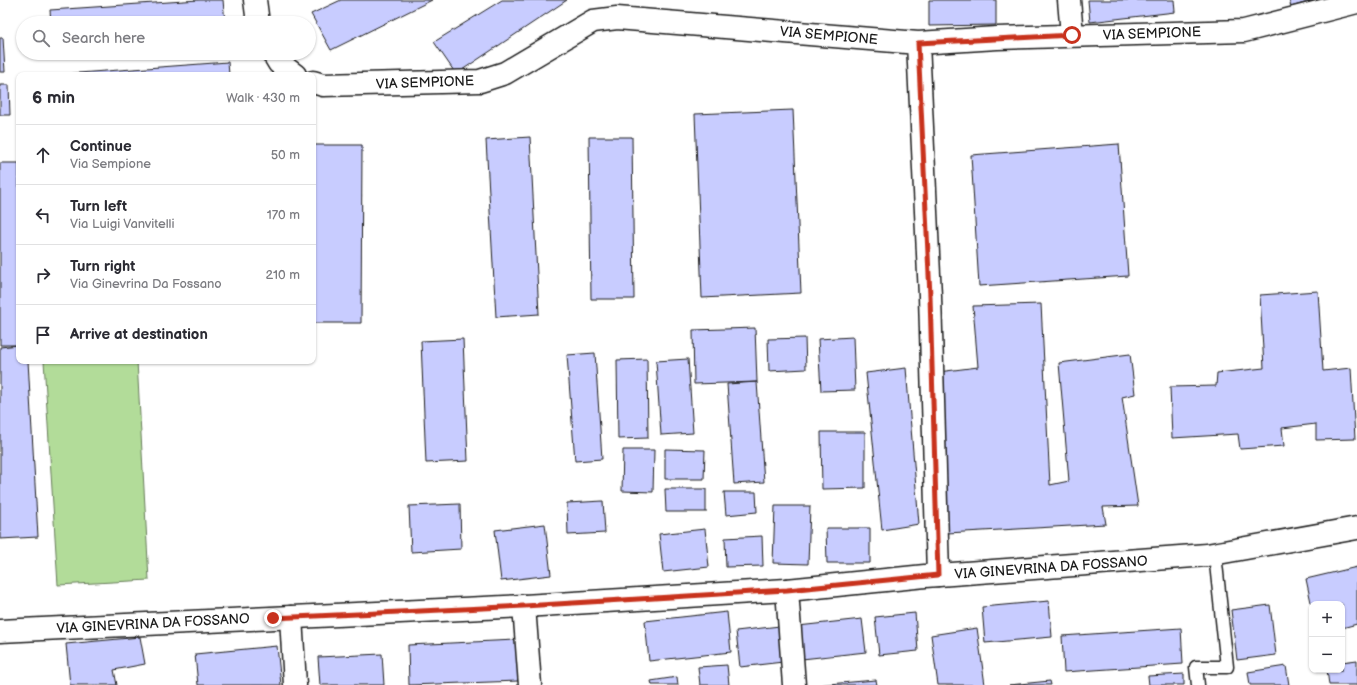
<!DOCTYPE html>
<html lang="en">
<head>
<meta charset="utf-8">
<style>
  :root { --surface:#fff; --page:#f2f2f3; --text:#2b2b33; --muted:#7c7c81; --line:#e1e1e2 }
  body { margin:0; font-family:"Balsamiq Sans",sans-serif; background:var(--page); color:var(--text) }
  .controls { position:absolute; right:12px; bottom:12px; display:grid; overflow:hidden; border-radius:8px; box-shadow:0 1px 3px #0004 }
  .controls button { width:36px; height:36px; display:grid; place-items:center; padding:0; border:0; border-bottom:1px solid var(--line); background:var(--surface); color:var(--text); font:20px sans-serif }
  .stop { position:absolute; width:12px; height:12px; margin:-9px; border:3px solid #c8321e; border-radius:50%; background:#fff }
  .stop.end { background:#c8321e; border-color:#fff; box-shadow:0 1px 4px #0008 }
  .list { margin:0; padding:0; list-style:none }
  h2 { display:flex; justify-content:space-between; align-items:center; height:52px; margin:0; padding:0 16px; font-size:17px }
  h2 small { font-size:13px; font-weight:400; color:var(--muted) }
  .list li { display:grid; grid-template-columns:26px 1fr auto; gap:12px; align-items:center; box-sizing:border-box; height:60px; padding:0 16px; border-top:1px solid var(--line) }
  .list b { display:block; font-size:15px; white-space:nowrap }
  .list p { margin:0; font-size:13px; white-space:nowrap; color:var(--muted) }
  .list em { font-size:13px; font-style:normal; color:var(--muted) }
  .icon { flex:none; width:22px; height:22px; fill:none; stroke:currentColor; stroke-width:2; stroke-linecap:round; stroke-linejoin:round }
  .map { position:relative; flex:none; width:1357px; height:685px; overflow:hidden }
  .search { position:absolute; background:var(--surface); box-shadow:0 1px 3px #0004; left:16px; top:16px; width:300px; height:44px; display:flex; align-items:center; gap:10px; box-sizing:border-box; padding:0 14px; border-radius:22px; color:var(--muted); font-size:15px }
  .panel { position:absolute; background:var(--surface); box-shadow:0 1px 3px #0004; left:16px; top:72px; width:300px; height:292px; border-radius:8px }
  .map>svg:first-child { display:block }
</style>
</head>
<body>
<div class="map">
<svg width="1357" height="685" viewBox="0 0 1357 685">
  <rect width="100%" height="100%" fill="#fff"/>
  <filter id="ink" filterUnits="userSpaceOnUse"><feTurbulence type="fractalNoise" baseFrequency=".025" numOctaves="2"/><feDisplacementMap in="SourceGraphic" scale="8" xChannelSelector="R" yChannelSelector="G"/><feConvolveMatrix kernelMatrix="1 2 1 2 8 2 1 2 1" color-interpolation-filters="sRGB"/></filter>
  <g filter="url(#ink)">
    <path fill="#b2dc99" stroke="#677c5a" d="M44 361H137L149 580 58 585Z"/>
    <path fill="#c8ccff" stroke="#1c1c1c" d="M199 0H223L225 23H51L50 10Z
      M341 0H432L331 50 311 14Z
      M502 0H567L456 74 434 42Z
      M929 0H996V25L929 26Z
      M1088 0H1174L1175 12 1090 22Z
      M1289 0H1314L1291 7Z
      M0 38H3L5 72H0Z
      M228 62 229 75H51Z
      M0 85H9L10 115H0Z
      M793 110 801 293 702 298 695 114Z
      M530 137 539 314 496 317 486 140Z
      M589 137H632L634 299H591Z
      M1119 144 1128 276 979 286 971 155Z
      M313 145H362L361 323H313Z
      M0 163H19V345H0Z
      M1318 291 1323 371 1351 368 1355 439 1316 440V424L1282 428 1284 446 1240 449 1238 434 1172 438 1170 387 1216 386 1217 373 1264 368 1260 295Z
      M1041 304 1050 485 1069 481 1059 363 1130 354 1135 394 1122 397 1138 506 1103 507 1106 524 947 533 938 372 978 367 973 306Z
      M755 328 757 382 694 384 693 330Z
      M853 337 855 390 821 391 818 339Z
      M805 338 806 369 769 371 768 339Z
      M463 339 468 461 426 463 421 341Z
      M19 345V361H28L38 537 0 539V347Z
      M595 353 602 459 575 461 567 355Z
      M647 359 648 438 618 439 617 360Z
      M688 359 693 433 661 435 656 361Z
      M906 368 919 524 882 530 866 373Z
      M757 382 764 482 734 484 727 384Z
      M821 432H865V488L822 489Z
      M665 449 705 450 704 479H665Z
      M623 450H654L653 492 622 491Z
      M665 489H706V512H666Z
      M724 492H756L757 512 726 515Z
      M603 501 605 533 568 535 567 503Z
      M460 504 461 549 411 552 409 506Z
      M775 506H810L808 564 773 563Z
      M545 524 551 575 501 581 495 530Z
      M826 528H870V563H827Z
      M705 529 709 567 663 572 659 534Z
      M762 536 763 566 726 567 725 538Z
      M1357 567V624L1342 628V604H1312V607L1306 579Z
      M1049 601 1052 637 985 643 982 607Z
      M1270 605 1276 655 1237 660 1231 610Z
      M727 612 731 652 649 661 645 621Z
      M915 613 918 651 879 655 875 617Z
      M862 619 866 652 802 659 798 626Z
      M780 626 783 662 740 667 736 631Z
      M977 628 985 685H938L931 635Z
      M1181 628 1183 664 1064 672 1062 636Z
      M140 637 145 664 114 670 117 685H70L66 644Z
      M516 640 518 681 409 685 408 645Z
      M277 646 281 685H198L195 654Z
      M382 654 384 685H320L318 657Z
      M1357 660V685H1329L1327 670H1342V662Z
      M727 665 729 685H700L698 667Z
      M1286 666 1289 685H1250L1248 672Z
      M1184 674V685H1149L1148 676Z
      M677 677 678 685H652L651 681Z
      M876 680 877 685H816Z
      M1050 681 1051 685H1009Z"/>
    <g fill="none" stroke-linecap="round" stroke-linejoin="round">
      <defs>
        <path id="lane" d="M1198 685 1196 667H1227L1215 554"/>
        <path id="street" d="M255 0 258 23
          M1069 0 1072 35
          M918 43 930 296 938 575
          M273 53 279 63 295 75
          M313 82 323 85 480 81 505 73 593 21 617 18 918 43 997 38 1244 31 1357 2
          M787 590 794 685
          M524 606 530 685
          M291 617 295 685"/>
        <path id="secondary" d="M0 631 524 606 787 590 925 576 1207 555 1357 528"/>
      </defs>
      <use href="#lane" stroke="#1c1c1c" stroke-width="15"/>
      <use href="#street" stroke="#1c1c1c" stroke-width="25"/>
      <use href="#secondary" stroke="#1c1c1c" stroke-width="25"/>
      <use href="#lane" stroke="#fff" stroke-width="12"/>
      <use href="#street" stroke="#fff" stroke-width="22"/>
      <use href="#secondary" stroke="#fff" stroke-width="22"/>
    </g>
  </g>
  <g fill="none" stroke-linecap="round" stroke-linejoin="round" filter="url(#ink)">
    <path stroke="#c8321e" stroke-width="5" d="M273 618 524 606 787 590 938 575 930 296 918 43 1072 35"/>
  </g>
  <g text-anchor="middle" stroke-width="4" stroke-linejoin="round" paint-order="stroke">
    <g font-size="14" fill="#1c1c1c" stroke="#fff">
      <text transform="translate(1152 33) rotate(-2)" y="5">VIA SEMPIONE</text>
      <text transform="translate(829 35) rotate(5)" y="5">VIA SEMPIONE</text>
      <text transform="translate(425 82) rotate(-2)" y="5">VIA SEMPIONE</text>
      <text transform="translate(1051 567) rotate(-4)" y="5">VIA GINEVRINA DA FOSSANO</text>
      <text transform="translate(153 623) rotate(-3)" y="5">VIA GINEVRINA DA FOSSANO</text>
    </g>
  </g>
</svg>
<div class="controls">
<button>+</button>
<button>−</button>
</div>
<div class="stop" style="left:1072px;top:35px"></div>
<div class="stop end" style="left:273px;top:618px"></div>
<div class="search"><svg class="icon" aria-label="search" viewBox="0 0 24 24"><circle cx="10" cy="10" r="6"/><path d="M15 15l6 6"/></svg>Search here</div>
<section class="panel">
<h2>6 min<small>Walk · 430 m</small></h2>
<ul class="list">
<li><svg class="icon" aria-label="ahead" viewBox="0 0 24 24"><path d="M12 20V5M6 11l6-6 6 6"/></svg><div><b>Continue</b><p>Via Sempione</p></div><em>50 m</em></li>
<li><svg class="icon" aria-label="left" viewBox="0 0 24 24"><path d="M17 20v-9H6M10 6l-5 5 5 5"/></svg><div><b>Turn left</b><p>Via Luigi Vanvitelli</p></div><em>170 m</em></li>
<li><svg class="icon" aria-label="right" viewBox="0 0 24 24"><path d="M7 20v-9h11M14 6l5 5-5 5"/></svg><div><b>Turn right</b><p>Via Ginevrina Da Fossano</p></div><em>210 m</em></li>
<li><svg class="icon" aria-label="arrive" viewBox="0 0 24 24"><path d="M6 21V4h12l-3 4 3 4H6"/></svg><div><b>Arrive at destination</b></div></li>
</ul>
</section>
</div>
</body>
</html>
